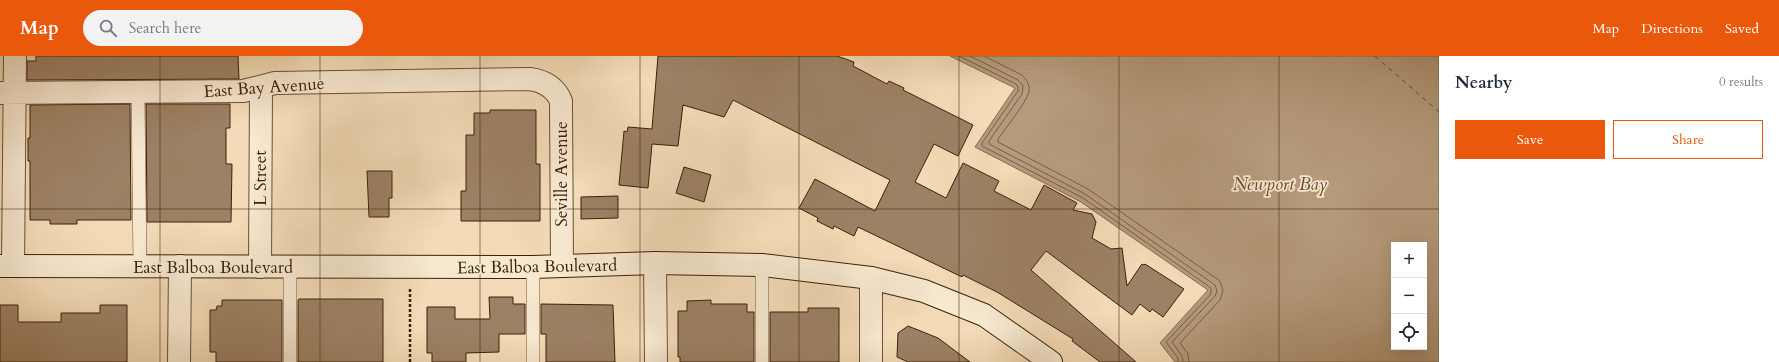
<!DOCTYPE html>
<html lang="en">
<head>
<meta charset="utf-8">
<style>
  :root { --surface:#fff; --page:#f2f2f3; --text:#1f2937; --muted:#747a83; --line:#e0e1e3; --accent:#ea580c }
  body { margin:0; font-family:Cardo,serif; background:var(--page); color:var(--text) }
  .controls { position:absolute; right:12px; bottom:12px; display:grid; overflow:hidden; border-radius:0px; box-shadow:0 4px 16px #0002 }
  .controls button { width:36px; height:36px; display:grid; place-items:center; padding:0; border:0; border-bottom:1px solid var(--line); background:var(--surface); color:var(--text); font:20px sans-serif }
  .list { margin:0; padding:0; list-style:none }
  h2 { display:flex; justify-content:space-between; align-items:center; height:52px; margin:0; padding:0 16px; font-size:17px }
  h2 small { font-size:13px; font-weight:400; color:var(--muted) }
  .actions { display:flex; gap:8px; padding:12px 16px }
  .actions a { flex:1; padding:9px 0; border:1px solid var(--accent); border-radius:0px; text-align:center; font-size:14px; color:var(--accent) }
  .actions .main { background:var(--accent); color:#fff }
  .icon { flex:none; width:22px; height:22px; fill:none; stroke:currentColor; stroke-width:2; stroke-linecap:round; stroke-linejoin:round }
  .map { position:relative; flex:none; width:1439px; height:306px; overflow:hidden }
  header { display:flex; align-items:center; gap:24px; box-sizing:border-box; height:56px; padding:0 20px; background:var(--accent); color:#fff }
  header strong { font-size:19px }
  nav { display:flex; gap:22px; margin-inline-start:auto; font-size:14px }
  .search { width:280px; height:36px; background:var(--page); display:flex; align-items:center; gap:10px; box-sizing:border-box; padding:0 14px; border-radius:22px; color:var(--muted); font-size:15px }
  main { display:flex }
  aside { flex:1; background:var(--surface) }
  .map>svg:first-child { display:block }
</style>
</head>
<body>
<header>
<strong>Map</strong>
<div class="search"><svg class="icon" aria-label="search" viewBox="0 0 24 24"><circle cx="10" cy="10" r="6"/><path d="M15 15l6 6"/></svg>Search here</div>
<nav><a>Map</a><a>Directions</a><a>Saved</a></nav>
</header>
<main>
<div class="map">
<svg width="1439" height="306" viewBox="0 0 1439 306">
  <rect width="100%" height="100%" fill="#f2dbb6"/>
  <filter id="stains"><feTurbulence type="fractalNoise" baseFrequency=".005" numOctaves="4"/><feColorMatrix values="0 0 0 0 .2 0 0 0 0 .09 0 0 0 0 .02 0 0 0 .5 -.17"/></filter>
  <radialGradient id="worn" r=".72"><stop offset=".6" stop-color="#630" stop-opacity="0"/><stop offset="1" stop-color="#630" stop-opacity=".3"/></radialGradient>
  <path fill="#b59b7c" stroke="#856a4f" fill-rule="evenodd" d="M950 0H1439V306H1175L1160 287 1208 234 1081 146 975 91 1015 32ZM1394 189H1424V291H1394Z"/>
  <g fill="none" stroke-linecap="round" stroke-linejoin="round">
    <path stroke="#7a5e44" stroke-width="1" d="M959 0 1016 28 1018 31V35L982 87V90L1083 142 1211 232V238L1166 286 1178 302V306
      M970 0 1018 24 1023 30 1022 38 989 85V88L1085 138 1215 229 1217 235 1215 240 1172 286 1182 300 1183 306
      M984 0 1022 19C1027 24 1030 29 1029 36 1026 47 1005 73 998 83V86L1088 133 1220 225 1223 235 1220 244 1180 287 1188 298 1189 306"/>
    <path stroke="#684b33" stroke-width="1" stroke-dasharray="5 4" stroke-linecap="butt" d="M1375 0 1439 56"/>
  </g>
  <path fill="#9c8164" stroke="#3e200b" d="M36 0H238L239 23 27 24V5H36Z
    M658 0H837L854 6 853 10 887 28 889 25 904 32 903 34 973 69 958 100 934 88 915 126 946 142 963 107 999 125 994 135 1031 154 1044 129 1077 147 1073 154 1092 158 1096 166 1092 182 1111 193 1122 192 1127 230 1142 208 1144 209 1145 208 1184 233 1163 261 1152 253 1150 256 1140 248 1132 259 1046 195 1031 214 1136 306H1100L1072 285 1073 283 997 236 963 219 962 221 858 171 854 180 834 170 833 173 817 165 818 162 799 152 815 123 875 155 890 124 733 44 724 61 683 49 678 90 652 88 648 132 619 129 624 75 627 76 628 71 652 73Z
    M130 48 131 164H77V168H50V164H30V105H28V82H30V49Z
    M146 48H230V72H226V108H232L231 166H147Z
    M490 54H536V108H540V165H461V135H466V79H474V57H490Z
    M684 111 711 119 704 146 676 137Z
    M367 115H392V142H389V161H369Z
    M618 140V162L581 163V141Z
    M489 241H513V248H525V278H499V296L466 297V306H432V297H427V251H455V263H490Z
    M299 243H383V306H298V244Z
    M222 244H282V306H216V296H210V254H216L217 250H222Z
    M711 244V248H747V256H754V306H680V301H678V255H687V245Z
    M541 248 613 249 615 306H546V278H541Z
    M0 249H18V266H61V257H100V249H127V306H0Z
    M808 252H839V306H770V256H808Z
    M908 270 938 282 970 306H908L897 301 898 277Z"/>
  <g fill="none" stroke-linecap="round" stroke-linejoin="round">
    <defs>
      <path id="lane" d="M138 37 140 211
        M290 211V306
        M533 211V306
        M762 306V209"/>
      <path id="street" d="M0 37 243 35 275 27 530 23C544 25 555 31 561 45L562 210
        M655 207 656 306
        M13 210 15 0
        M260 211 261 32
        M871 222V306
        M179 306 180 210"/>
      <path id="secondary" d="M0 210 533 211 655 207 762 209 871 222 924 235 984 259 1051 306"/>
    </defs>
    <use href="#lane" stroke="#6b4f36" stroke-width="14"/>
    <use href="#street" stroke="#6b4f36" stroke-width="24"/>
    <use href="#secondary" stroke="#3e200b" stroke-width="24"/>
    <path stroke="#3e200b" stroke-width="2.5" stroke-dasharray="3 2" stroke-linecap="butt" d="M410 306V233"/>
    <use href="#lane" stroke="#f7e8d0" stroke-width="13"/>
    <use href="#street" stroke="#f7e8d0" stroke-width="22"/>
    <use href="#secondary" stroke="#f7e8d0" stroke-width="22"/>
  </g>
  <path fill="none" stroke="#3e200b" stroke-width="1" stroke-opacity="0.55" d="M160 0V306M320 0V306M480 0V306M640 0V306M799 0V306M959 0V306M1119 0V306M1279 0V306M0 153H1439"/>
  <g text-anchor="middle" stroke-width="3.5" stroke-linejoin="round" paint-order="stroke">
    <g font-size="17" fill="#3e200b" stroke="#f7e8d0">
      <text transform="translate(264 31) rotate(-4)" y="6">East Bay Avenue</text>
      <text transform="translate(561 118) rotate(-90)" y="6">Seville Avenue</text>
      <text transform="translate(260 122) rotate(-90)" y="6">L Street</text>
      <text transform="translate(537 210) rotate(-1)" y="6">East Balboa Boulevard</text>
      <text x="213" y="217">East Balboa Boulevard</text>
    </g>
    <g font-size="18" font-style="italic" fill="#684b33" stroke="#f7e8d0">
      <text x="1280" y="134">Newport Bay</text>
    </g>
  </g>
  <rect width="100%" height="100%" filter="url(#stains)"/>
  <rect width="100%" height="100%" fill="url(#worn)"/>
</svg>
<div class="controls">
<button>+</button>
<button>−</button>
<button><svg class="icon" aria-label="locate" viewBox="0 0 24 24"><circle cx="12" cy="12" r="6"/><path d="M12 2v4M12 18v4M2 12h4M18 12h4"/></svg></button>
</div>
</div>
<aside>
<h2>Nearby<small>0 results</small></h2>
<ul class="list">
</ul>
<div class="actions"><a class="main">Save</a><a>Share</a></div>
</aside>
</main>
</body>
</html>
